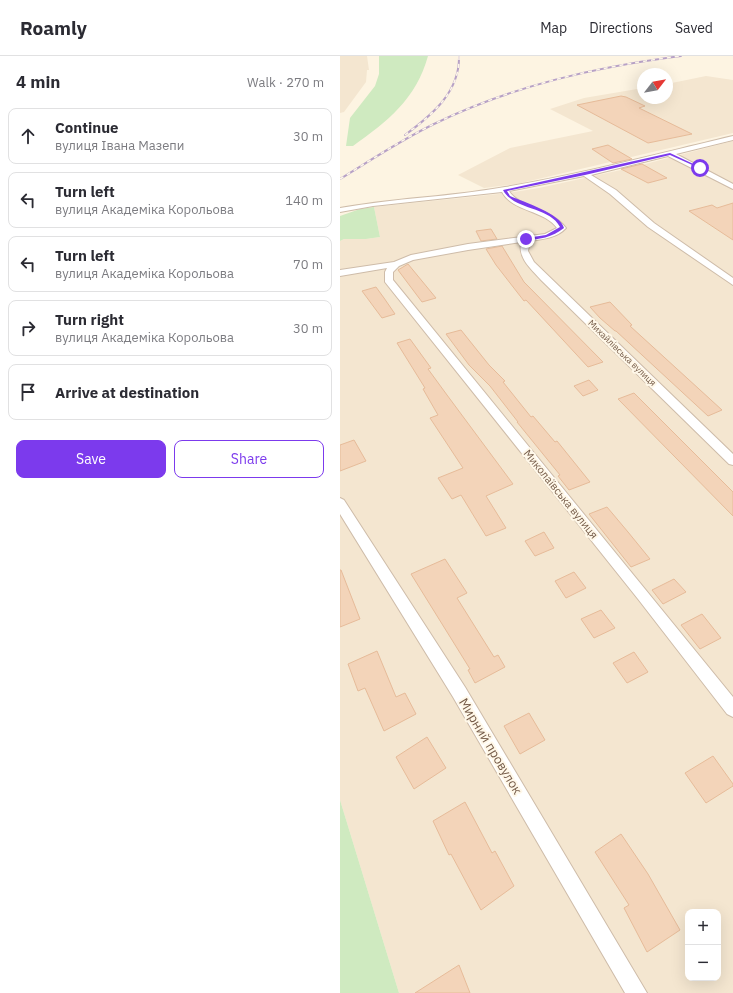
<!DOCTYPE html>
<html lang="en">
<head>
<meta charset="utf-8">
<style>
  :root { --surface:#fff; --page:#f2f2f3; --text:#2b2b33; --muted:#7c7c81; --line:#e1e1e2; --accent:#7c3aed }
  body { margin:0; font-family:"IBM Plex Sans",sans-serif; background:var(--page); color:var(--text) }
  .controls { position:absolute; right:12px; bottom:12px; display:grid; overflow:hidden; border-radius:8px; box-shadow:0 4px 16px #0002 }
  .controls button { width:36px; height:36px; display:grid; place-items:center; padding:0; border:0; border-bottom:1px solid var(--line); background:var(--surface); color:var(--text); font:20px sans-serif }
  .compass { position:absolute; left:297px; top:12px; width:36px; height:36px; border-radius:50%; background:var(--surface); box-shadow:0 4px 16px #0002; rotate:59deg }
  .stop { position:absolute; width:12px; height:12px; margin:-9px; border:3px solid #7c3aed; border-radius:50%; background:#fff }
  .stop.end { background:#7c3aed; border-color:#fff; box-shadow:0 1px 4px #0008 }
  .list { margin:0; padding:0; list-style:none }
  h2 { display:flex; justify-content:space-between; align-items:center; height:52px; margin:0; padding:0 16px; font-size:17px }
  h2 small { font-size:13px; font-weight:400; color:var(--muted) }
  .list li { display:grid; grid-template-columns:26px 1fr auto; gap:12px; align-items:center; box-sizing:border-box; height:56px; margin:0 8px 8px; padding:0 8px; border:1px solid var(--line); border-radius:8px }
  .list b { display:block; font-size:15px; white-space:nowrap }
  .list p { margin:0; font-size:13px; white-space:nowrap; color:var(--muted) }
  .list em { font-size:13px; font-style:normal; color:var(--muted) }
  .actions { display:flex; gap:8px; padding:12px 16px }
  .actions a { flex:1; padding:9px 0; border:1px solid var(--accent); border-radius:8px; text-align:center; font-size:14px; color:var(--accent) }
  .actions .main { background:var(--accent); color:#fff }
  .icon { flex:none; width:22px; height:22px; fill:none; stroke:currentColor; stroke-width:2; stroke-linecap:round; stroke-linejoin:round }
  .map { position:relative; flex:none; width:393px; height:937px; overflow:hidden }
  header { display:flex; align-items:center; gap:24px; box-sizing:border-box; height:56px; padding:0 20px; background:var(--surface); border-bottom:1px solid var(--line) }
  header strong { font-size:19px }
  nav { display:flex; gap:22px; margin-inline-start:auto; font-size:14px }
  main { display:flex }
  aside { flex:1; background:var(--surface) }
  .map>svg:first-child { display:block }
</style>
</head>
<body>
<header>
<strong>Roamly</strong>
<nav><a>Map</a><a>Directions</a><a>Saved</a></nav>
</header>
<main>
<aside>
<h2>4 min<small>Walk · 270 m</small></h2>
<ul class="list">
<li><svg class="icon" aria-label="ahead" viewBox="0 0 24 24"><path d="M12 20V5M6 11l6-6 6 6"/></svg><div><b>Continue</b><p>вулиця Івана Мазепи</p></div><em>30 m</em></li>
<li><svg class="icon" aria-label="left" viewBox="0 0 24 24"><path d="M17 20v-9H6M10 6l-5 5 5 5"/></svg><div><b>Turn left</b><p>вулиця Академіка Корольова</p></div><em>140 m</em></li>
<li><svg class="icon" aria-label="left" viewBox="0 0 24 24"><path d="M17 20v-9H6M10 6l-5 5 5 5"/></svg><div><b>Turn left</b><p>вулиця Академіка Корольова</p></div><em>70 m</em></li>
<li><svg class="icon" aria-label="right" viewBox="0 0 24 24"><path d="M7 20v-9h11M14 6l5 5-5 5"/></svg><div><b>Turn right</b><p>вулиця Академіка Корольова</p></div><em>30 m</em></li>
<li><svg class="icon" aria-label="arrive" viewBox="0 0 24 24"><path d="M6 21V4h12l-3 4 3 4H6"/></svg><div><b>Arrive at destination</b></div></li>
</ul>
<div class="actions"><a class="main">Save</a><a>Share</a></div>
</aside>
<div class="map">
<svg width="393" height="937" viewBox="0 0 393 937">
  <rect width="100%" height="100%" fill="#fdf4e2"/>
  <path fill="#f4e6d0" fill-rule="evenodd" d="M0 0H27L29 14H27L26 26 4 56 0 57Z
    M366 20 393 24V77L177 128 144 132 118 119 170 92 253 75 210 53 244 42 303 32V42H327V28Z
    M393 85V937H59L0 744V185L4 183H26L40 181 34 151 168 137 199 132 290 112ZM348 856H378V922H348Z"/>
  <path fill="#cfeac0" d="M39 0H88C76 43 48 65 13 90H6L10 62 35 30 39 18Z
    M34 151 40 181 26 183H4L0 185V160L20 153Z
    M0 744 59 937H0Z"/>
  <path fill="#f3d4b9" stroke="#e6bb99" d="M281 40 286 41 305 50 299 52 352 78 308 87 237 49Z
    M268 89 292 103 273 107 252 93Z
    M302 108 327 122 308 127 281 113Z
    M393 147V184L349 155 372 149 377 152Z
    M151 173 157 183 141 185 136 175Z
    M162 190 184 226 263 306 248 311 186 244 184 245 156 209 146 193Z
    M68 208 96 242 82 246 58 214Z
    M36 231 44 242 55 258 42 262 22 235Z
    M270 246 292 269 290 270 382 354 368 360 276 275H275L260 262 250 251Z
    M121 274 149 309 165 325 163 326 191 361 193 360 215 386 217 385 250 426 229 434 218 420 220 419 177 366H178L150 330 129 309 106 278Z
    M70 283 91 312 88 313 107 339 173 428 146 440 166 472 146 480 121 439 112 443 98 422 123 412 90 362 98 359 83 333 85 332 57 287Z
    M249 324 258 334 243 340 234 330Z
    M294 337 393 436V460L278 343Z
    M14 384 26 405 0 415V389Z
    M267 451 288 476 310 503 291 511 249 458Z
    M204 476 214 492 195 500 185 485Z
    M105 503 127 537 117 542 154 601 158 599 165 611 135 627 128 614 130 613 71 518Z
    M0 514H1L20 563 0 571Z
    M234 516 246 532 226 542 215 525Z
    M334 523 346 536 323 548 312 534Z
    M261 554 275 572 254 582 241 563Z
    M362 558 381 582 360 593 341 569Z
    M37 595 56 641 65 637 76 658 44 675 25 632 18 635 8 608Z
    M294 596 308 616 287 627 273 607Z
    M189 657 205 684 180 698 164 670Z
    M87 681 106 712 74 733 56 701Z
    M373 700 393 728V730L366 747 345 717Z
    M125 746 152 797 155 795 174 830 141 854 111 798 109 799 93 765Z
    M281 778 308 818 340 874 307 896 284 852 289 849 255 796Z
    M119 909 130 937H75Z"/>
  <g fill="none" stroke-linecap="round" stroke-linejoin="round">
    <defs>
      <path id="street" d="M393 80V84L336 98 393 128V133L328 100 251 119 276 134 314 167 393 222V229L308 171 270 138 244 120 169 135C178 151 211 152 226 172 217 182 203 183 190 185L188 195 194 206 393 398V409L389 408 201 224C190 212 178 202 181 186L128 194 73 204 59 210 53 216V224L393 641V661L387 658 298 543 45 226V216L47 212 0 220V214L54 206 71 199 128 188 205 178 217 172C204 154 173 156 162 136L33 150 0 156V152C55 142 111 141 165 131 242 118 317 98 393 80Z
        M0 442 4 444 125 631 307 937H285L113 641 0 458Z"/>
    </defs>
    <use href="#street" stroke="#cebca9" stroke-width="2"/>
    <use href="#street" fill="#fff" fill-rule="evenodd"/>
    <defs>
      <path id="rail" d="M65 79C92 59 120 36 119 0
        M0 123C31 104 61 84 94 68 172 30 255 11 341 0"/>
    </defs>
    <use href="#rail" stroke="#b7a1c6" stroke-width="2"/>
    <use href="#rail" stroke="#fff8e9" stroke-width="1.5" stroke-dasharray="4" stroke-linecap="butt"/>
  </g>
  <path fill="#7c3aed" d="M330 97 362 112H359L330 99 245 119 167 135 170 140C184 146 221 158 224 172 213 181 198 184 185 184L186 182 206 179 220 171C209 150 174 155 163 134Z"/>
  <g text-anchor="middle" stroke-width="4" stroke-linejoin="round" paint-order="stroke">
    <g font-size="9" fill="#755b48" stroke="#fff8e9">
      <text transform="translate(282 297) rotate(44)" y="3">Михайлівська вулиця</text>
    </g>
    <g font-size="11" fill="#755b48" stroke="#fff8e9">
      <text transform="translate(221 438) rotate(51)" y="4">Миколаївська вулиця</text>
    </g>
    <g font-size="13" fill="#755b48" stroke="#fff8e9">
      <text transform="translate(151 690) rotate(59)" y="5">Мирний провулок</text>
    </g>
  </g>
</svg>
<div class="controls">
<button>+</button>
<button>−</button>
</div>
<svg class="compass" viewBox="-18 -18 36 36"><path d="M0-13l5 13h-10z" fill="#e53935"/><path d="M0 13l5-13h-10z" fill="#7c7c81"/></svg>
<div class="stop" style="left:360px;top:112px"></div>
<div class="stop end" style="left:186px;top:183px"></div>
</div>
</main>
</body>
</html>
